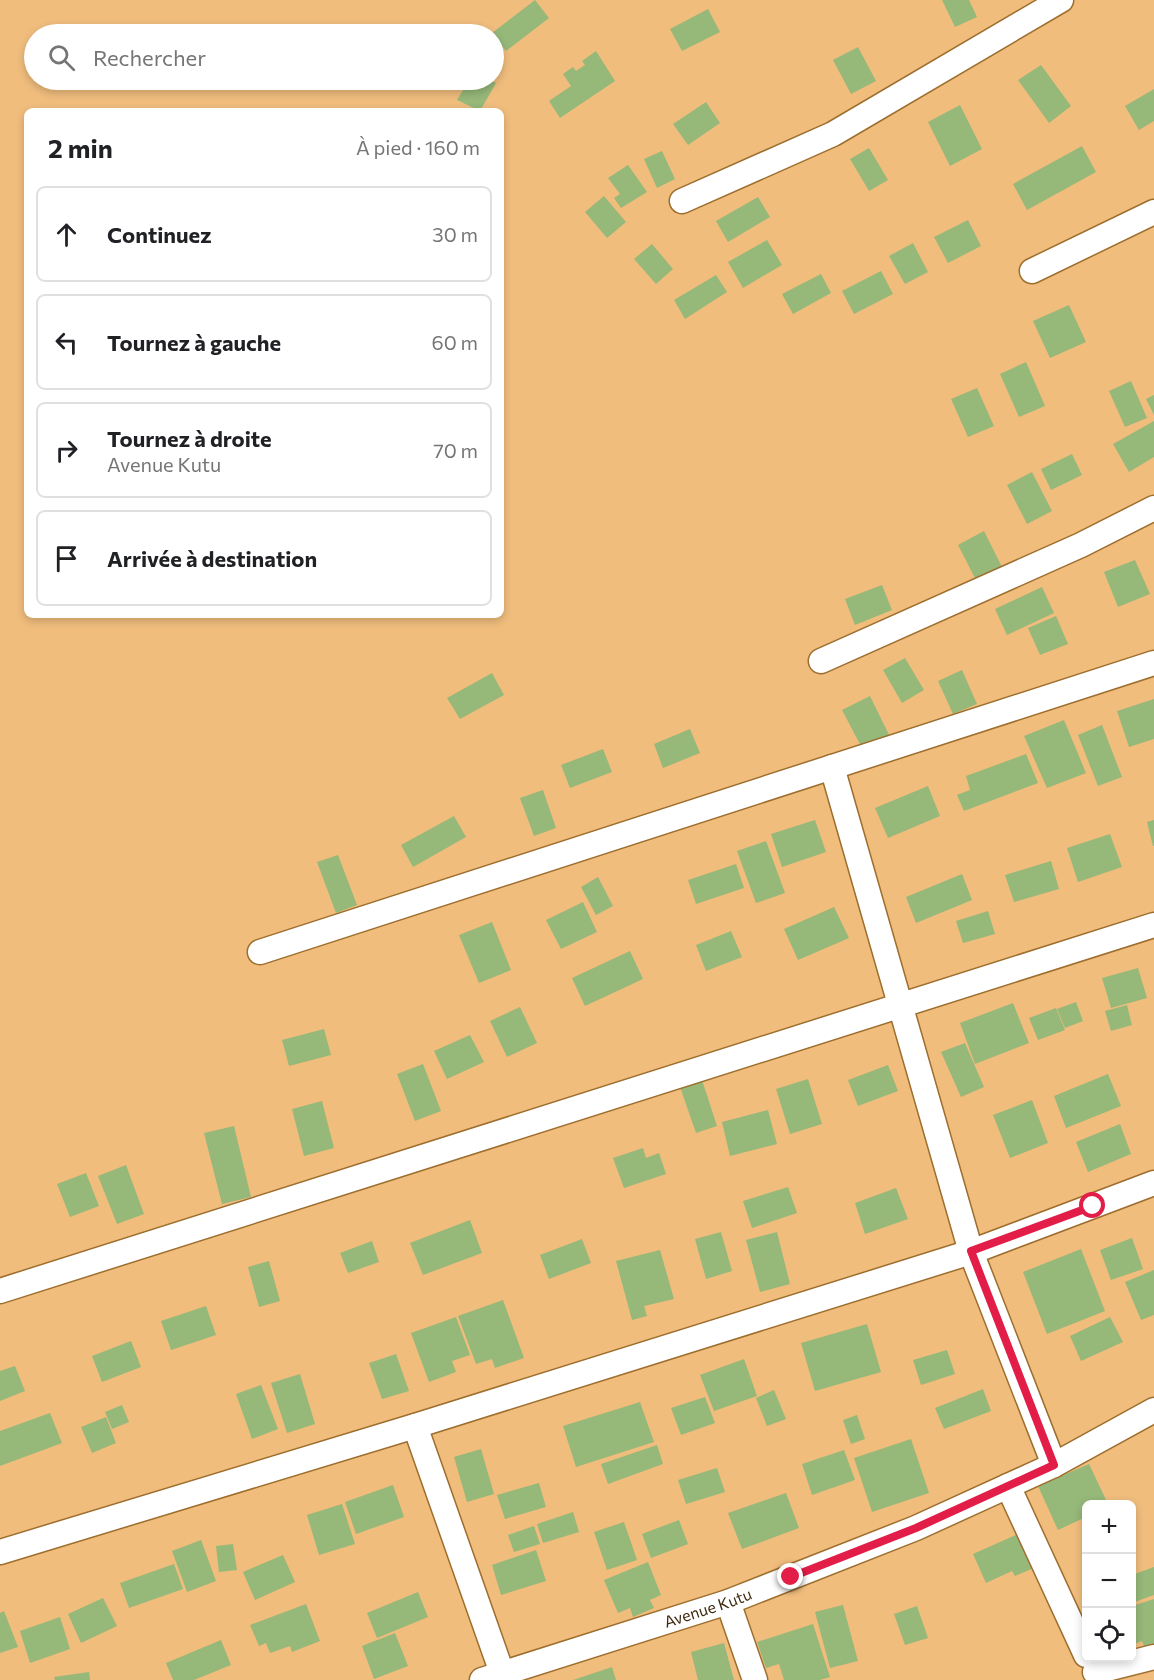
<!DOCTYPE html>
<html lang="fr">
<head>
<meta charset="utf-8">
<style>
  :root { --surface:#fff; --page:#f6f6f6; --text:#202124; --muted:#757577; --line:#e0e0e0 }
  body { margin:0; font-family:Commissioner,sans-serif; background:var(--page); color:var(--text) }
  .controls { position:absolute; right:18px; bottom:18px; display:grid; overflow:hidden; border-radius:9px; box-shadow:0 3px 9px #0003 }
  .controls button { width:54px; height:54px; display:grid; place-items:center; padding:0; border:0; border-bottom:2px solid var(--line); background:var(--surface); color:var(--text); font:30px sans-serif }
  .stop { position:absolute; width:18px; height:18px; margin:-14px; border:4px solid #e11d48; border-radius:50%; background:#fff }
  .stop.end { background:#e11d48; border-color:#fff; box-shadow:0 2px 6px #0008 }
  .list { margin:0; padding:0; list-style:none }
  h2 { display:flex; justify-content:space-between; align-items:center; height:78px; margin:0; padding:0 24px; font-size:26px }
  h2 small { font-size:20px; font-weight:400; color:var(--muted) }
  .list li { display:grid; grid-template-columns:39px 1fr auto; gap:18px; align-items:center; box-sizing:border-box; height:96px; margin:0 12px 12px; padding:0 12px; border:2px solid var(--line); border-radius:9px }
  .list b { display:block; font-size:22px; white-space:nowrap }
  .list p { margin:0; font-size:20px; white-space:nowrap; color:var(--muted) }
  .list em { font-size:20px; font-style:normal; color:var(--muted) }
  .icon { flex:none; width:33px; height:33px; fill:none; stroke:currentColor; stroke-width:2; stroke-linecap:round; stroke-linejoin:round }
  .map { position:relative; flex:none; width:1154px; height:1680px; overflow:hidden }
  .search { position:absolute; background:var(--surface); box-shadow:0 3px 9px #0003; left:24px; top:24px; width:480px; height:66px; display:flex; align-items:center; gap:15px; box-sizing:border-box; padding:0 21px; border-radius:33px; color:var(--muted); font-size:22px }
  .panel { position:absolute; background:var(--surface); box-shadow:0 3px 9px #0003; left:24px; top:108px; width:480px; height:510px; border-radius:9px }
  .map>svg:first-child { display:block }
</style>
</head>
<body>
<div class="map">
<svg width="1154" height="1680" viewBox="0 0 1154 1680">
  <rect width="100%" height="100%" fill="#f0bd7d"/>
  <path fill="#96b879" d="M535 0 549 18 506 51 492 33Z
    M942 0H969L977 17 955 27Z
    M708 9 720 32 682 51 670 29Z
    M858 47 876 81 851 94 833 60Z
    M596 51 615 81 560 118 549 101 571 86 563 74 573 67 576 71 585 65 582 61Z
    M1041 65 1071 106 1049 123 1018 80Z
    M469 80H489L496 83 480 111 457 100Z
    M1154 89V121L1139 130 1125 106Z
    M706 102 720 123 688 145 673 124Z
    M960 105 982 149 950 166 928 122Z
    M1082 146 1096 172 1027 210 1013 184Z
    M869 148 888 180 869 191 850 159Z
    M662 151 675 179 657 188 644 159Z
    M628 165 647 192 621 208 614 198 620 194 608 178Z
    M604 196 626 222 607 238 585 212Z
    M758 197 770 217 728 242 716 221Z
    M968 220 981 246 948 263 934 237Z
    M767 240 782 265 743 288 728 262Z
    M913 243 928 272 905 284 889 256Z
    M652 244 673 269 656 284 634 259Z
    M881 271 893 294 854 314 842 291Z
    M821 274 831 293 793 314 782 294Z
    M716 275 727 292 685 319 674 300Z
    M1069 305 1086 342 1050 358 1033 321Z
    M1026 362 1045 406 1019 417 1000 374Z
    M1131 381 1147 418 1125 427 1109 391Z
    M977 388 994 426 968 437 951 399Z
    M1154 395V415L1146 399Z
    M1154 421V457L1129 472 1113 444Z
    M1072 454 1082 475 1051 490 1041 469Z
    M1032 472 1052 511 1027 524 1007 485Z
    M984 531 1002 567 976 580 958 545Z
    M1135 560 1150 594 1118 607 1104 572Z
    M882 585 892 610 855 625 845 599Z
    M1042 587 1054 613 1007 635 995 609Z
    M1056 616 1068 644 1040 655 1028 628Z
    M905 658 924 690 902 703 883 670Z
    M962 670 977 704 953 714 938 681Z
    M492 673 504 695 460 719 447 698Z
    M870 696 889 735 862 748 842 710Z
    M1154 699V739L1129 747 1117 711Z
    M1064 720 1086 773 1047 788 1024 736Z
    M1102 725 1122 777 1098 786 1078 735Z
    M690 729 700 753 663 768 654 744Z
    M603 749 612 772 570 788 561 765Z
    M1026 754 1038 783 964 811 957 795 970 790 966 776Z
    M928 786 940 816 888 838 875 808Z
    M543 790 556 828 534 836 520 798Z
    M454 816 466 837 413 867 401 845Z
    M815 820 826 852 782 867 771 834Z
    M1154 820V846H1153L1147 822Z
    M1110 834 1122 867 1078 882 1067 848Z
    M766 841 785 893 756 903 737 851Z
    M338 855 357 905 336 913 317 862Z
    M1051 861 1059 889 1014 902 1005 875Z
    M736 864 744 888 696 904 688 880Z
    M962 874 972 900 916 923 906 897Z
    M598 877 613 906 596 915 581 887Z
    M583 902 597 932 561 949 546 920Z
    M834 907 849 938 798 960 784 929Z
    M988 911 995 934 963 943 956 921Z
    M492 922 511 970 479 983 459 935Z
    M731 931 742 957 706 971 696 945Z
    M630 951 643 979 585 1006 572 978Z
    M1138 968 1147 998 1111 1008 1102 978Z
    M1076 1002 1083 1021 1065 1028 1057 1009Z
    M1013 1003 1029 1043 975 1064 960 1023Z
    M1127 1005 1132 1025 1111 1031 1105 1011Z
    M520 1007 537 1043 507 1057 490 1021Z
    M1056 1008 1065 1030 1038 1040 1029 1018Z
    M324 1029 331 1055 289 1066 282 1040Z
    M470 1035 484 1062 447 1079 434 1051Z
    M965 1043 984 1087 961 1097 941 1052Z
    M423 1064 441 1111 415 1121 397 1074Z
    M888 1065 898 1091 858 1106 848 1080Z
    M1108 1074 1121 1106 1066 1128 1054 1096Z
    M808 1079 822 1124 790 1134 776 1089Z
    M702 1080 717 1126 696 1133 680 1087Z
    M1032 1100 1048 1143 1010 1158 993 1115Z
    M322 1101 334 1148 304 1156 292 1109Z
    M768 1110 777 1144 730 1156 722 1122Z
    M1120 1124 1131 1154 1088 1172 1076 1142Z
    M234 1126 251 1197 222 1204 204 1133Z
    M643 1148 646 1158 659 1153 666 1174 624 1188 613 1158Z
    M126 1165 144 1214 117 1224 98 1176Z
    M86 1173 99 1206 70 1217 57 1184Z
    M788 1187 797 1213 752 1228 743 1201Z
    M896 1188 908 1219 865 1234 855 1203Z
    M470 1220 482 1253 423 1275 410 1243Z
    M721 1232 732 1271 706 1279 695 1239Z
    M777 1232 790 1284 760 1292 746 1240Z
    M1132 1238 1143 1269 1111 1280 1100 1250Z
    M582 1239 591 1263 549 1279 540 1255Z
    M372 1241 379 1262 348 1273 340 1253Z
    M1081 1249 1105 1311 1047 1334 1023 1272Z
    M660 1250 674 1299 644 1306 647 1316 632 1320 616 1261Z
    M269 1261 280 1301 259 1307 248 1267Z
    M1154 1270V1315L1141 1320 1125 1282Z
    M503 1300 524 1358 495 1368 492 1359 476 1364 458 1316Z
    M206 1306 216 1335 171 1350 161 1321Z
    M456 1317 470 1355 452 1361 456 1372 429 1382 411 1333Z
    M1110 1317 1123 1342 1081 1361 1070 1336Z
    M867 1324 881 1372 815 1391 801 1343Z
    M131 1341 141 1367 102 1382 92 1356Z
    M947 1350 955 1374 921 1385 913 1360Z
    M396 1354 409 1391 382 1399 369 1363Z
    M744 1359 757 1396 714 1411 700 1375Z
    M15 1366 25 1391 0 1401V1371Z
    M300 1374 315 1424 287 1433 271 1383Z
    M261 1385 278 1429 252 1439 236 1394Z
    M983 1389 991 1411 944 1429 935 1408Z
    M774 1390 786 1419 767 1426 756 1398Z
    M705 1397 715 1423 681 1435 671 1408Z
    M640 1402 654 1442 576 1467 563 1426Z
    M122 1405 129 1422 112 1429 105 1412Z
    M50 1413 62 1443 0 1466V1431Z
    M857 1415 865 1439 851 1444 843 1420Z
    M106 1417 116 1443 92 1453 81 1427Z
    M911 1439 929 1493 872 1512 854 1458Z
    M657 1445 663 1464 608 1484 601 1464Z
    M481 1449 494 1494 467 1502 454 1457Z
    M844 1450 855 1480 812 1495 802 1464Z
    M1089 1464 1108 1504H1086V1517L1058 1530 1038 1486Z
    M717 1468 725 1492 686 1504 678 1480Z
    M539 1483 546 1507 505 1519 497 1495Z
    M393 1485 404 1517 356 1534 345 1502Z
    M786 1493 799 1528 742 1549 728 1513Z
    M342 1504 355 1544 319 1555 307 1515Z
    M573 1512 579 1532 543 1543 537 1524Z
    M679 1520 688 1544 651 1558 642 1534Z
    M624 1522 637 1560 607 1570 594 1532Z
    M534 1526 540 1544 514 1552 508 1535Z
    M1018 1534 1034 1568 1015 1576 1012 1571 986 1583 973 1554Z
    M201 1540 216 1581 187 1592 172 1551Z
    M233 1544 237 1570 219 1572 216 1546Z
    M536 1550 546 1581 501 1595 492 1565Z
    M283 1555 295 1582 255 1600 243 1572Z
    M648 1562 661 1595 650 1600 654 1608 633 1617 630 1608 618 1613 604 1580Z
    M174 1564 183 1589 129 1608 120 1583Z
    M1154 1567V1595L1132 1603V1575Z
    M418 1592 428 1617 377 1638 367 1613Z
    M103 1598 117 1626 81 1643 68 1614Z
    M1154 1599V1646L1145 1649 1142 1641 1132 1645V1606Z
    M306 1604 320 1641 292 1652 290 1646 270 1653 266 1643 259 1646 250 1625Z
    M843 1605 858 1661 830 1668 815 1612Z
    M917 1606 928 1638 905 1645 894 1614Z
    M4 1611 18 1647 0 1653V1613Z
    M60 1617 70 1649 30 1663 20 1631Z
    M813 1624 830 1677 820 1680H784L779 1664 766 1668 757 1642Z
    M395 1633 408 1666 374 1679 362 1646Z
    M221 1640 231 1665 194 1680H173L166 1663Z
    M724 1643 734 1680H698L691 1652Z
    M612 1667 616 1680H573Z
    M89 1672 90 1680H55L54 1677Z"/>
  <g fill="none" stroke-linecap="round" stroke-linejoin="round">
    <defs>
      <g id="street">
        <path d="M682 201 833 134 1061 0"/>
        <path d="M1032 271 1154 212"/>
        <path d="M821 661 1081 545 1154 508"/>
        <path d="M832 767 971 1252 1054 1465"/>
        <path d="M260 952 1154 663"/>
        <path d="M0 1291 1154 925"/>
        <path d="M415 1426 502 1673"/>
        <path d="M1008 1486 1086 1655"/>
        <path d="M0 1552 415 1426 971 1252 1154 1183"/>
        <path d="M728 1602 755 1680"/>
        <path d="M1095 1672 1154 1657"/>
        <path id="s1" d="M482 1680 728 1602 916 1528 1054 1465 1154 1410"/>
      </g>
    </defs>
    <use href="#street" stroke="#9d6e2e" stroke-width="27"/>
    <use href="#street" stroke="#fff" stroke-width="24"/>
  </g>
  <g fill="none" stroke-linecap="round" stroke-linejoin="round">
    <path stroke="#e11d48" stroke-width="8" d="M791 1577 916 1528 1054 1465 971 1251 1093 1206"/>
  </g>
  <g text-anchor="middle" stroke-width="4.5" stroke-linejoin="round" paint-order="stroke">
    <g font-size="16" fill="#3d290e" stroke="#fdc98a">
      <text dy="6" stroke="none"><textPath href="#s1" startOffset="237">Avenue Kutu</textPath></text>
    </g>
  </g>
</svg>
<div class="controls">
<button>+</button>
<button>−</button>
<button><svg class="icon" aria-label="locate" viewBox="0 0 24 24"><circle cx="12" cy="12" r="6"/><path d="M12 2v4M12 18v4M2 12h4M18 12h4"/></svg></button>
</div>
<div class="stop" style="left:1093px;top:1206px"></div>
<div class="stop end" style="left:791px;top:1577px"></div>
<div class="search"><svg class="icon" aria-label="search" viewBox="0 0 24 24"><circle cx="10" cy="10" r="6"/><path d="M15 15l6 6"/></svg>Rechercher</div>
<section class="panel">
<h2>2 min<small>À pied · 160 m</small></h2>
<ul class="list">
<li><svg class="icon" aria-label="ahead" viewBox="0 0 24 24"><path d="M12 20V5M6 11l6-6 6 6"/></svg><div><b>Continuez</b></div><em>30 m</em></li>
<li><svg class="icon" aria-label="left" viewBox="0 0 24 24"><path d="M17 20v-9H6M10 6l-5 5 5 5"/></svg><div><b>Tournez à gauche</b></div><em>60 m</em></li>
<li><svg class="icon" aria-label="right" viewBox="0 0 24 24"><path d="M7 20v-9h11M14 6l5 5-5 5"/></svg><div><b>Tournez à droite</b><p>Avenue Kutu</p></div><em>70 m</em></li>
<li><svg class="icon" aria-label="arrive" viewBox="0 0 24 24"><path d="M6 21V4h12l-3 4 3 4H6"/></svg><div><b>Arrivée à destination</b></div></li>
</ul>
</section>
</div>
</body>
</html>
